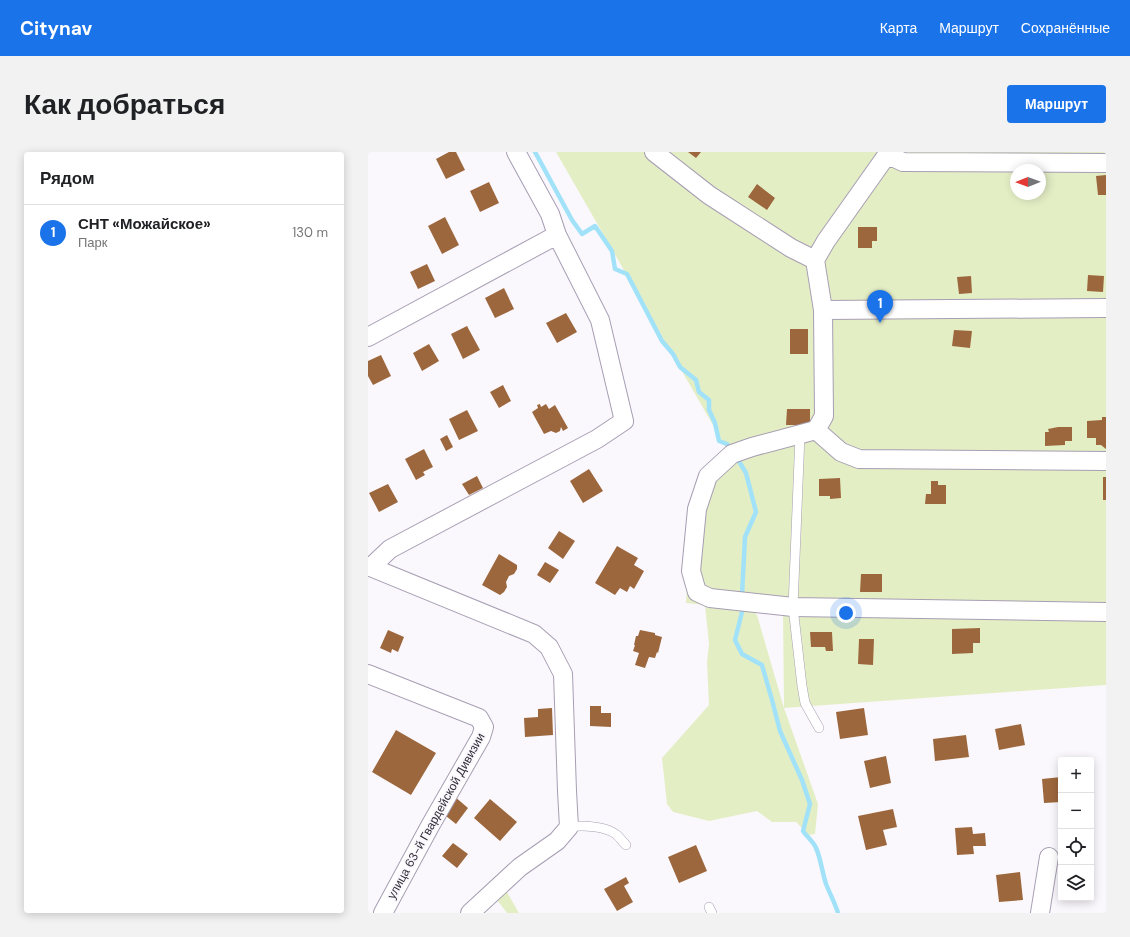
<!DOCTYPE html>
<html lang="ru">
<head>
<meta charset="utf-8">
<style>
  :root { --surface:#fff; --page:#f2f2f2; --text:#202124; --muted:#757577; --line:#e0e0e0; --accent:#1a73e8 }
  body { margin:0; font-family:"DM Sans",sans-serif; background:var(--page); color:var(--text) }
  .controls { position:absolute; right:12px; bottom:12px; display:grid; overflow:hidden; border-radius:4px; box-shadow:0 2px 10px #0003 }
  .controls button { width:36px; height:36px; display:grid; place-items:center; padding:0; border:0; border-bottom:1px solid var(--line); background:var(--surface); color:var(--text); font:20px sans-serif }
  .compass { position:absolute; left:642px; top:12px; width:36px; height:36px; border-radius:50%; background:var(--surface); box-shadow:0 2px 10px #0003; rotate:269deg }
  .you { position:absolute; left:478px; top:461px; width:14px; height:14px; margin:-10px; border:3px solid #fff; border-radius:50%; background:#1a73e8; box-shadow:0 0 0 6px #1a73e833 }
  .badge { display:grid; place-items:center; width:26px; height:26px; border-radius:50%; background:var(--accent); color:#fff; font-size:13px; font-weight:700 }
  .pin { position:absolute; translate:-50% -33px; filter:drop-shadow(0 1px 2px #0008) }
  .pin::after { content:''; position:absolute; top:21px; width:14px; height:12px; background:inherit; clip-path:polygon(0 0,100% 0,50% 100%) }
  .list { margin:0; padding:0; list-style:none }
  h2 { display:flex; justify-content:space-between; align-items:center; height:52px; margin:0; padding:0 16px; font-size:17px }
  h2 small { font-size:13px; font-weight:400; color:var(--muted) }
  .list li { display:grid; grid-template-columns:26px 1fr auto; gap:12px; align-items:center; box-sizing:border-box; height:56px; padding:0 16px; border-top:1px solid var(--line) }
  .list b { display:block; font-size:15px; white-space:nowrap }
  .list p { margin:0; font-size:13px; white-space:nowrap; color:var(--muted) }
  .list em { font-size:13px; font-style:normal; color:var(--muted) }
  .icon { flex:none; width:22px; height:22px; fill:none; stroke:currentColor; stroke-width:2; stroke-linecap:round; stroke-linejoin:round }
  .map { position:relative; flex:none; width:738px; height:761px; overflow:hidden; border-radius:4px }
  header { display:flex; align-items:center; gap:24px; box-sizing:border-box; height:56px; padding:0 20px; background:var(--accent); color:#fff }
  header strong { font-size:19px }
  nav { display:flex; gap:22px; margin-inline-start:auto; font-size:14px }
  .intro { display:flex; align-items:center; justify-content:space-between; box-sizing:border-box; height:96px; padding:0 24px }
  h1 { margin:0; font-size:28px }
  .button { padding:10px 18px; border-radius:4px; background:var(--accent); color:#fff; font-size:14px; font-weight:700 }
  main { display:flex; gap:24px; padding:0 24px }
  aside { flex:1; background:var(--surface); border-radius:4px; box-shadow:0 2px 10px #0003 }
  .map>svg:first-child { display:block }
</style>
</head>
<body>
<header>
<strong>Citynav</strong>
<nav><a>Карта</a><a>Маршрут</a><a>Сохранённые</a></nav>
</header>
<div class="intro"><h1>Как добраться</h1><a class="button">Маршрут</a></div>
<main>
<aside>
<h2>Рядом<small></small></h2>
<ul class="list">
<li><span class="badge">1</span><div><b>СНТ «Можайское»</b><p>Парк</p></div><em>130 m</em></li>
</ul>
</aside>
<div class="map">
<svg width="738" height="761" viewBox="0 0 738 761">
  <rect width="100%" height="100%" fill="#faf8fd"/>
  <path fill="#e4eec5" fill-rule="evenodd" d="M188 0H738V533L416 556 450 652 447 682 441 683 428 670H404L389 659 341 669 305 660 299 652 294 606 341 553 339 510 341 492 337 453 318 451 323 360 361 301ZM648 18H672V42H648ZM384 458 415 460 416 556 389 463Z
    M139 740 151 761H139L129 748Z"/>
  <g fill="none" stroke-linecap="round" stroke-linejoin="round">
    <path stroke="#a1e2f9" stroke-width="4.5" d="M167 0 204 68 214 82 227 74 244 99 247 117 259 122 294 189 305 202 312 215 328 228 331 240 341 248V258L347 271 351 289 359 292 363 297
      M369 306 378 321 388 360 377 385 374 443
      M375 456 367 488 374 502 394 513 404 548 412 579 434 628 442 652 435 679C439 685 445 689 448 696 453 707 454 720 458 732 462 742 467 751 470 761"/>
  </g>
  <path fill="#9d673d" d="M81 0H88L97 18 78 27 68 7Z
    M320 0H333L328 6Z
    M738 23V43H730L728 24Z
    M121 30 131 51 112 60 102 39Z
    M389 32 407 46 399 58 380 45Z
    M77 65 91 93 74 102 60 74Z
    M490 75H509V89H504V96H490Z
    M59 112 67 129 50 137 42 120Z
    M720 123 736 124 735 140 719 139Z
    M603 124 604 141 591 142 589 125Z
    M136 136 146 157 127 166 117 146Z
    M198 161 209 180 189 191 178 171Z
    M99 174 112 198 95 207 83 182Z
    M422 177H440V202H422Z
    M586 178 604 179 602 196 584 194Z
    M61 192 71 209 54 219 45 201Z
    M13 203 23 224 5 233 0 224V209Z
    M135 233 143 249 131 256 122 240Z
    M172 252 173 255 178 252 181 257 187 253 200 276 195 279 193 275 192 279 188 281 183 279 176 282 164 260 170 256 169 253Z
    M419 257H442V273H418Z
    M99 258 110 279 91 288 81 267Z
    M734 265H738V297L733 293H728V286H719V269L734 268Z
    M690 275H704V289H697V293L677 294V280H681L680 277Z
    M79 283 85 295 78 299 72 287Z
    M56 297 65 315 55 320 57 323 48 328 37 307Z
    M221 317 235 339 215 351 202 329Z
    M109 324 115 336 101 343 94 332Z
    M735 325H738V348H735Z
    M472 326 473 346 462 347V344H451V327Z
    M563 329H570V333H578V352H557L558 342H563Z
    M20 332 30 350 11 360 1 341Z
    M191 379 207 389 195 407 180 396Z
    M249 394 270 406 266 413 276 419 266 437 262 434 259 440 252 436 247 443 227 431Z
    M131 402 149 413V417L146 422 141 424 138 430 139 435 136 440 132 443 114 433Z
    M177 410 191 418 182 431 169 423Z
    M493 422H514V440H492Z
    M612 476V491H605V501L584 502V477Z
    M20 478 36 485 30 500 24 497 23 501 12 496Z
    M272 478 287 481V483L294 485 290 501 289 500 287 506 281 505 277 516 267 513 271 501 265 499 267 493H266L268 484H270Z
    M442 480H464L465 499H458L457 495H443Z
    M491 487H506L505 513 490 512Z
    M222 554H233V561H243V575L222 574Z
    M184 556 185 583 157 585 156 566 170 565V557Z
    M496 556 500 583 472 587 468 560Z
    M653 572 657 593 631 598 627 577Z
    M28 578 68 601 43 643 4 620Z
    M598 583 601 605 567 609 565 587Z
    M518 604 523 631 502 636 496 609Z
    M693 625V650L676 651 674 627Z
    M86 644 100 656 88 672 73 660Z
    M122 647 149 670 132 689 106 666Z
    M525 657 529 675 515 678 519 693 498 698 490 664Z
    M604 675 605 682 617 681 618 694H605L606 702 589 703 587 676Z
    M85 691 100 702 89 716 74 704Z
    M328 693 339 719 311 731 300 705Z
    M652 720 655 748 631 750 628 723Z
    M258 725 261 731 256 734 265 750 249 759 236 737Z"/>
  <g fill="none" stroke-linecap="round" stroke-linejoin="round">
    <defs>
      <path id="service" d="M432 283 425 455 434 534 437 551 451 576
        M201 675C215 673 238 674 249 683 252 686 255 690 258 693
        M341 755 344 761"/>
      <path id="minor" d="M286 0 341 43 423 96 447 108
        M521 0 458 89 447 108 455 158 456 264 448 278 384 295 364 302 340 324 329 357 323 419 329 440 342 446 425 455 738 460
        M520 3 535 10 738 11
        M455 158 738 156
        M0 185 189 83
        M448 278 473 300 491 307 738 309
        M0 414 166 482 181 495 195 522 199 639 201 675 189 689 152 715 102 761
        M3 415 22 397 229 287 256 269 232 168 189 83 182 62 148 0
        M0 522 111 566 116 575 113 585 62 674 15 761
        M672 761 681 705"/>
    </defs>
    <use href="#service" stroke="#a79eb3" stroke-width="10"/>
    <use href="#minor" stroke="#a79eb3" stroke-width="20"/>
    <use href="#service" stroke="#fff" stroke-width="9"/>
    <use href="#minor" stroke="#fff" stroke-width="18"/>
  </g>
  <g text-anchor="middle" stroke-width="4" stroke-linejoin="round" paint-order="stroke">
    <g font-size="12" fill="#332f38" stroke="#faf8fd">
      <text transform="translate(68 664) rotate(-61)" y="4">улица 63-й Гвардейской Дивизии</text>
    </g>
  </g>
</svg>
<div class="controls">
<button>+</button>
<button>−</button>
<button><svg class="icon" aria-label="locate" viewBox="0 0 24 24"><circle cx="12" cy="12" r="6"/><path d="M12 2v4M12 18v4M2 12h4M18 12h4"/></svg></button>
<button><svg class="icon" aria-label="layers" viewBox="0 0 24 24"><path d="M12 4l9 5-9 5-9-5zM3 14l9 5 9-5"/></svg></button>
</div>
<svg class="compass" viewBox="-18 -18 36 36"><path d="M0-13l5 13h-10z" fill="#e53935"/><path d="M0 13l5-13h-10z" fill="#757577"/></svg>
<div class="you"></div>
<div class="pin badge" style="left:512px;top:171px">1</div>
</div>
</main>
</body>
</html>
